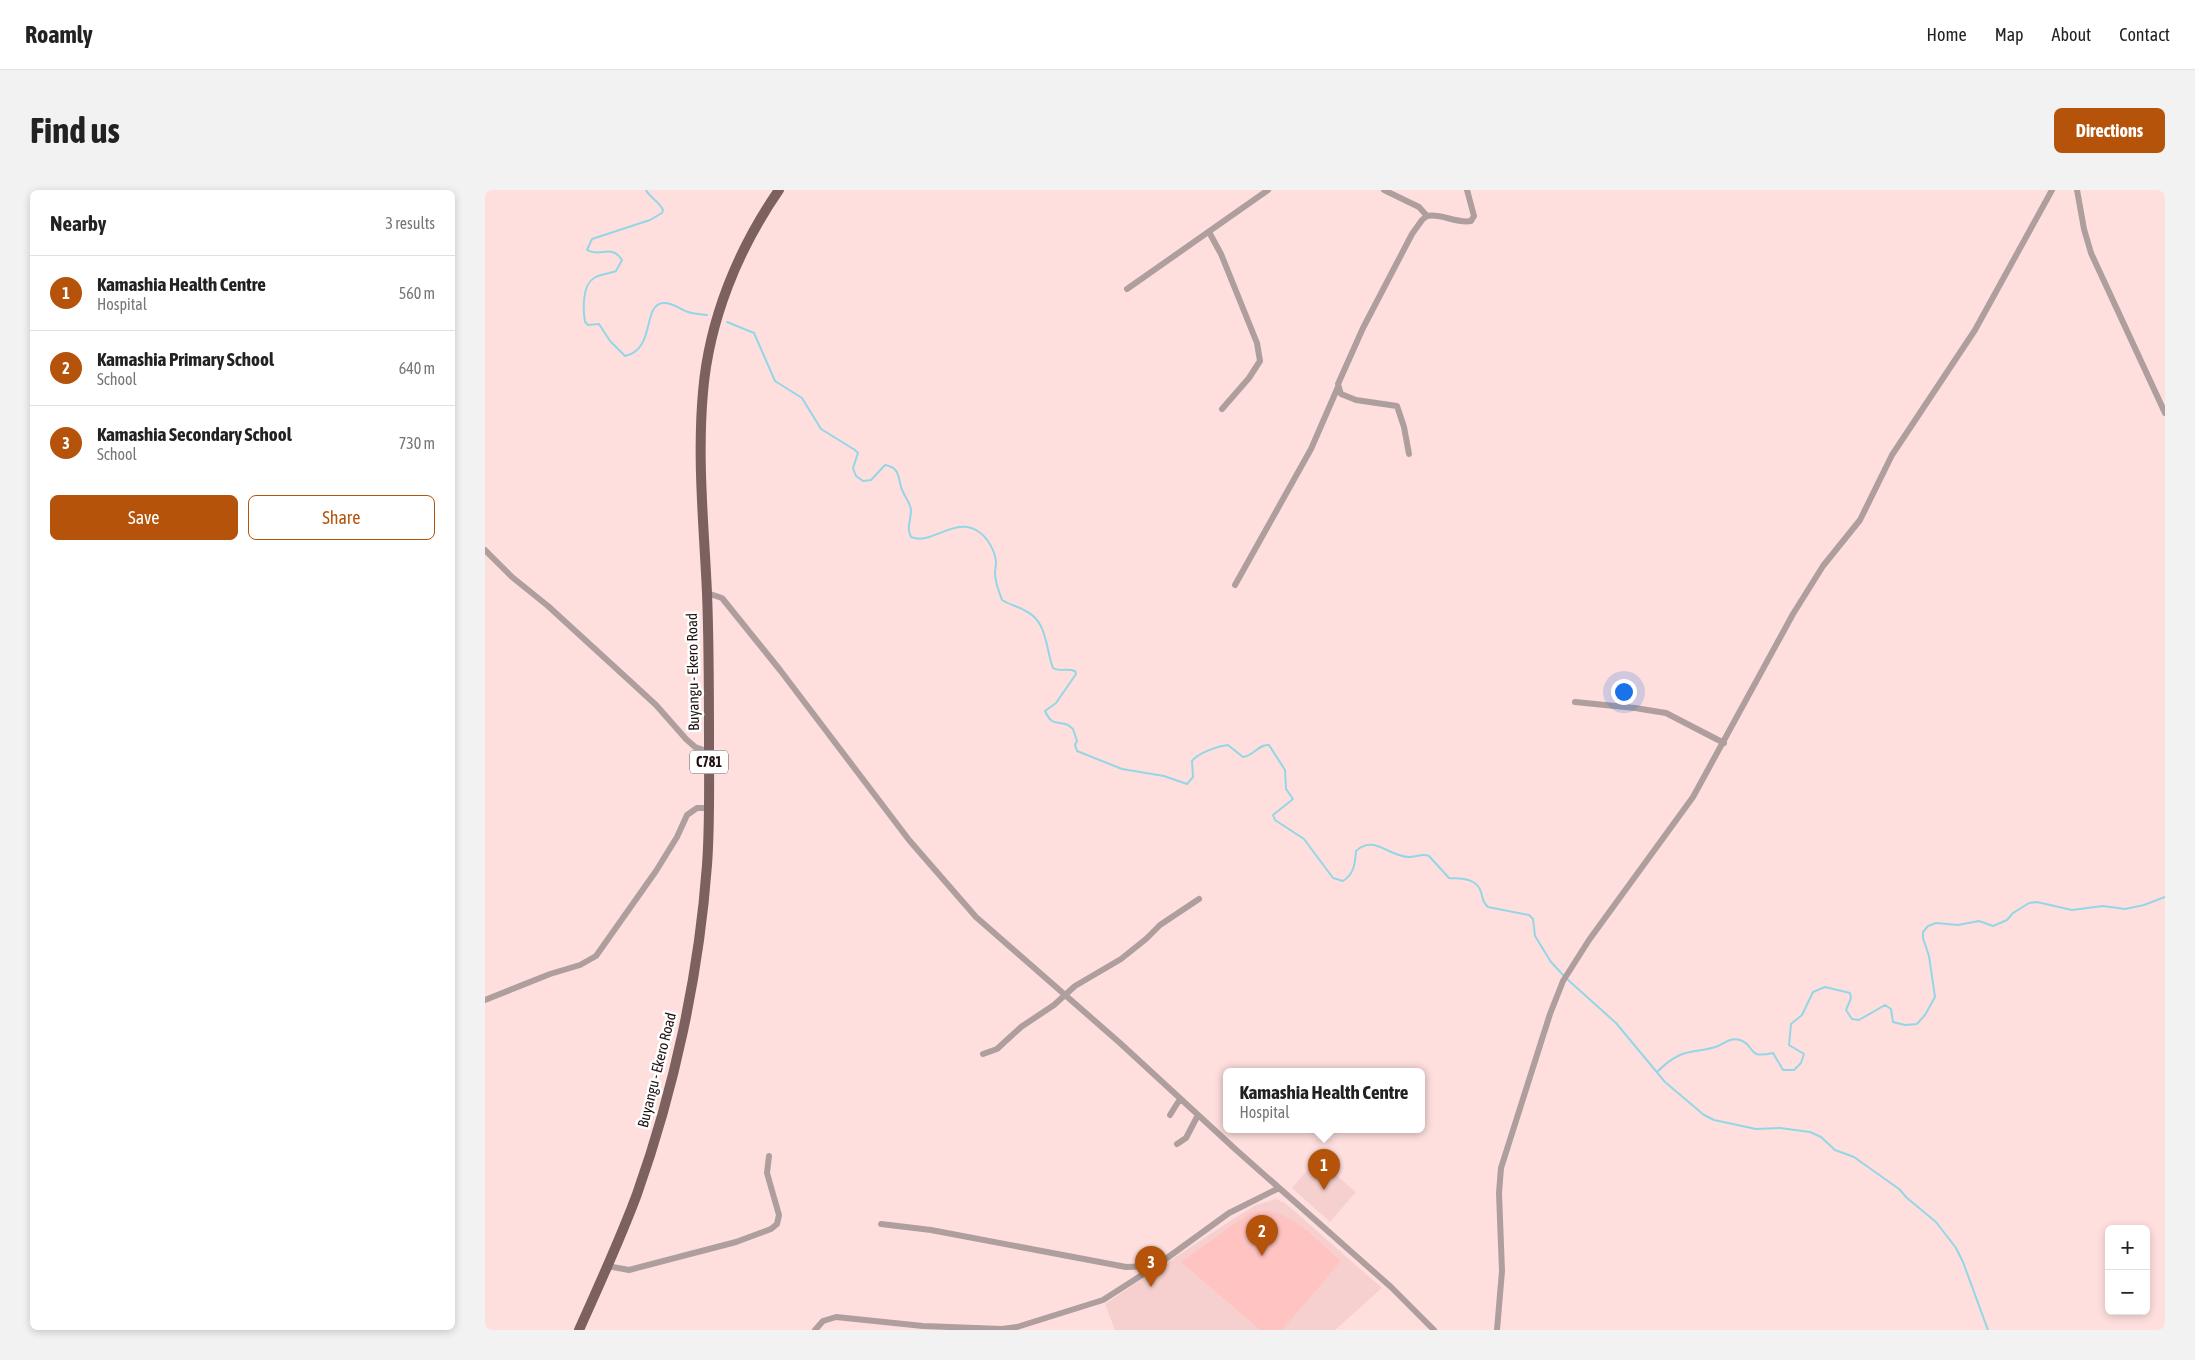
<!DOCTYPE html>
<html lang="en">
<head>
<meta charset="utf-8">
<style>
  :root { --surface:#fff; --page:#f2f2f2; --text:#222; --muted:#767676; --line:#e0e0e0; --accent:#b45309 }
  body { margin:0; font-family:"Asap Condensed",sans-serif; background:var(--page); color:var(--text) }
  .controls { position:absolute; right:15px; bottom:15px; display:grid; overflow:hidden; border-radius:8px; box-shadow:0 2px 8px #0003 }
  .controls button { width:45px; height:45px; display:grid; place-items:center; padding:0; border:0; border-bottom:1px solid var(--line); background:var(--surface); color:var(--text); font:25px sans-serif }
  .you { position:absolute; left:1138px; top:501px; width:18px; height:18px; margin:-12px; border:4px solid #fff; border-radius:50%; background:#1a73e8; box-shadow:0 0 0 8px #1a73e833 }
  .badge { display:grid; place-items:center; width:32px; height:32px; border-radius:50%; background:var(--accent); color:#fff; font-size:16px; font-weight:700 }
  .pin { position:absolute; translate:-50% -41px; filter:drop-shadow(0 1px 2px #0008) }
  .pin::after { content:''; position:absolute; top:26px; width:18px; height:15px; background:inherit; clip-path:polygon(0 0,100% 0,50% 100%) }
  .popup { position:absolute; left:738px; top:878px; width:202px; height:65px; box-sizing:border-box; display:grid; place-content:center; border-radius:8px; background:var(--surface); filter:drop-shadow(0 1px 4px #0005); font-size:16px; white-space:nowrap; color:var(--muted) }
  .popup b { font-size:19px; color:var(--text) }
  .popup::after { content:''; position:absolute; left:50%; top:100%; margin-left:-10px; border:10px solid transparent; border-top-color:var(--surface) }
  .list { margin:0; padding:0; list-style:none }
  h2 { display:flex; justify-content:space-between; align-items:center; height:65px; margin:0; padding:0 20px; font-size:21px }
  h2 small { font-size:16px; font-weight:400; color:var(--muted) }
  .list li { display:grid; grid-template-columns:32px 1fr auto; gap:15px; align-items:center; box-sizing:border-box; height:75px; padding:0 20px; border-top:1px solid var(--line) }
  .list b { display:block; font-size:19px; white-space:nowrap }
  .list p { margin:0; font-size:16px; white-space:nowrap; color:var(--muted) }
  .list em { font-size:16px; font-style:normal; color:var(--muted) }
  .actions { display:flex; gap:10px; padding:15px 20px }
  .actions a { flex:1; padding:11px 0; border:1px solid var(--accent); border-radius:8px; text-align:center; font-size:18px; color:var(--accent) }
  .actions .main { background:var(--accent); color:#fff }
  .map { position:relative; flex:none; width:1680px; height:1140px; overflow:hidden; border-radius:8px }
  header { display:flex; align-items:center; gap:30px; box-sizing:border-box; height:70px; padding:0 25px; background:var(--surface); border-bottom:1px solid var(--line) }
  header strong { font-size:24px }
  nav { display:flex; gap:28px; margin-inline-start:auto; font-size:18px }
  .intro { display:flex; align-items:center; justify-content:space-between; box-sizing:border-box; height:120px; padding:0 30px }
  h1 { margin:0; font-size:35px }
  .button { padding:12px 22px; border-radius:8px; background:var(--accent); color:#fff; font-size:18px; font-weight:700 }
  main { display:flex; gap:30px; padding:0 30px }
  aside { flex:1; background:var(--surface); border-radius:8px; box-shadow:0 2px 8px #0003 }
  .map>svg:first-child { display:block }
</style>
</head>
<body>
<header>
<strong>Roamly</strong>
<nav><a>Home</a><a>Map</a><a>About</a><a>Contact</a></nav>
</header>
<div class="intro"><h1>Find us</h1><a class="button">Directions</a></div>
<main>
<aside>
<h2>Nearby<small>3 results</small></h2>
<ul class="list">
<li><span class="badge">1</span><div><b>Kamashia Health Centre</b><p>Hospital</p></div><em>560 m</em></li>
<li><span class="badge">2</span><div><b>Kamashia Primary School</b><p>School</p></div><em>640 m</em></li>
<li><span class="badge">3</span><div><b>Kamashia Secondary School</b><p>School</p></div><em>730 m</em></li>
</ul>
<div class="actions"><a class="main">Save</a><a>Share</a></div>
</aside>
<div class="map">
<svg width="1680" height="1140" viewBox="0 0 1680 1140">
  <rect width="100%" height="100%" fill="#fedfdd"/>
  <path fill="#f6d0cf" d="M832 969 871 1002 845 1032 807 998Z
    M791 1009 800 1013 897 1098 850 1140H630L620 1114 748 1029 771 1015Z"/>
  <path fill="#ffc4c2" d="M779 1020C809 1023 834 1052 856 1071L797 1140H775L696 1072 766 1022Z"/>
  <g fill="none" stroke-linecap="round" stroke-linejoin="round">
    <path stroke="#93d7e7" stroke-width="2" d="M161 0C165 8 174 11 178 20L177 23 165 30 107 49 102 60C116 68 126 53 137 70L131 81C124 84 115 84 109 88 97 95 98 120 100 132L103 135 114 134 125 151 140 166C171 159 157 115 178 113 188 112 194 119 203 122 209 124 216 124 222 125
      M242 132 269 143 290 191 317 208 336 239 370 260 373 263 368 278 371 286 378 291 386 290 400 275C417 278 412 290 418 302 421 309 425 312 426 320 426 331 421 337 426 347 447 356 470 325 494 342 503 348 510 361 511 372 511 376 510 380 510 383 510 393 514 401 517 410 525 415 532 416 539 420 563 431 560 457 568 478 575 482 582 478 590 481L591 484 571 513 560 521C567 536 571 531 583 535L588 539 592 551 590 555 592 561 637 579 679 586 702 594 708 587 707 571C713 563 733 556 743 555L758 567C769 566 773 554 784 555L800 580 801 599 808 609 788 625 790 630 819 649 848 688 858 691C869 684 870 674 871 661 889 644 904 667 924 667 931 667 937 663 944 666L964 688C976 689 991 687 996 702 998 708 997 712 1003 717L1044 725 1048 729 1050 746 1066 772 1079 786
      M1082 789 1131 833 1180 892 1219 925 1229 930 1271 939 1295 938 1325 942 1336 947 1350 960 1369 967 1414 999 1422 1008 1451 1032 1471 1058 1478 1072 1503 1140
      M1172 882C1179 875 1186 869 1195 865 1206 860 1221 861 1233 856 1240 853 1246 847 1255 850 1272 856 1260 869 1288 863L1298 880H1309L1316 873 1319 864 1304 855 1306 834 1317 825 1328 802 1340 797 1365 803 1366 808 1361 820 1367 829 1374 830 1400 815 1406 819 1408 832 1420 835 1432 834 1440 825 1450 807 1444 766 1438 748V742L1443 736 1451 733 1473 735 1494 731 1508 736 1522 730 1528 723 1544 713 1552 712 1587 720 1618 716 1640 719 1659 715 1680 707"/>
    <path stroke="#ae9e9d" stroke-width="6" d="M899 0 934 17 942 26C957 23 971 34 986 31L989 26 982 0
      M1592 0 1599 39 1606 63 1680 223
      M724 42 736 64 772 153 775 171 764 188 737 219
      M642 99 783 0
      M924 264 919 237 912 216 871 210 856 204 853 194 878 138 927 44 937 30 942 26
      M0 360 27 387 63 416 146 492 171 515 201 549 210 557 224 562
      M750 395 826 259 853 197
      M222 403 237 408 295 480 424 650 491 727 635 853 749 958 906 1097 949 1140
      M1090 512 1150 518 1181 523 1239 553
      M0 810 65 784 95 775 111 766 171 681 192 647 202 625 212 618H224
      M498 864 512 859 536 837 569 815 590 796 636 769 661 749 675 735 714 709
      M685 925 695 909
      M692 954 701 948 713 925
      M396 1034 446 1040 641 1077 670 1076
      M122 1076 144 1080 251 1052 286 1039 292 1034 294 1025 282 983 284 966
      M330 1140 338 1131 351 1127 438 1136 517 1139 532 1137 618 1110 671 1076 744 1023 794 998
      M1012 1140 1017 1081 1014 1003 1016 978 1065 824 1078 791 1104 750 1208 607 1308 424 1338 376 1375 330 1407 265 1490 140 1567 0"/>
    <path stroke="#7d6160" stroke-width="10" d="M94 1140C114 1095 135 1050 152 1004 189 900 214 785 222 675 225 634 224 592 224 551 224 502 224 453 222 403 219 337 212 269 218 202 224 130 253 59 294 0"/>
  </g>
  <g text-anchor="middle" stroke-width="5" stroke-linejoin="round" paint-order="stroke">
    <rect fill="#fff" stroke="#635a5a" stroke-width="1" x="205" y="560.5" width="38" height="23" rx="4"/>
    <g font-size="14" font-weight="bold" fill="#201313">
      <text x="224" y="577">C781</text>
    </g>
    <g font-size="15" fill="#201313" stroke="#fff">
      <text transform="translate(208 482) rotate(-91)" y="5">Buyangu - Ekero Road</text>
      <text transform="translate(172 880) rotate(-76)" y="5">Buyangu - Ekero Road</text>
    </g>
  </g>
</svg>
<div class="controls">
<button>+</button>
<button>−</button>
</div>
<div class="you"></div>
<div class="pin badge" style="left:839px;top:1000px">1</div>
<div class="popup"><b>Kamashia Health Centre</b>Hospital</div>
<div class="pin badge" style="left:777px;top:1066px">2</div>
<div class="pin badge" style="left:666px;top:1097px">3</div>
</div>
</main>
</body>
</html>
